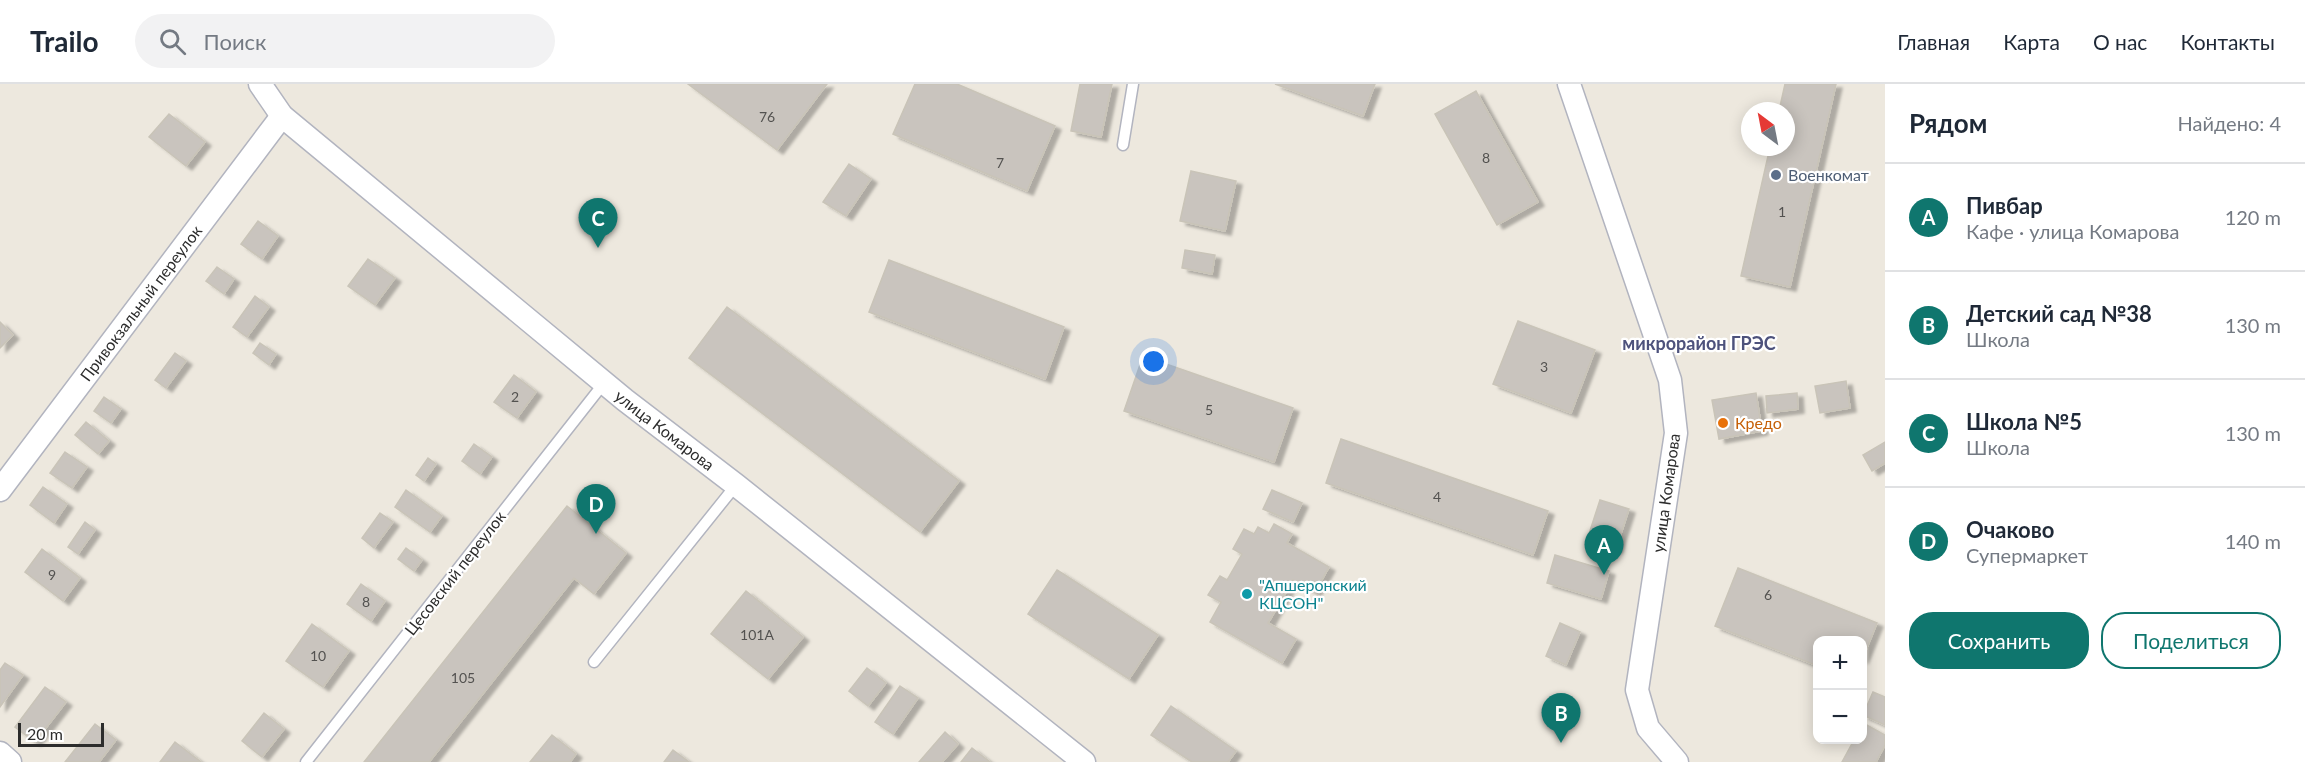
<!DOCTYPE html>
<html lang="ru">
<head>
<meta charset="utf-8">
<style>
  :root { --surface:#fff; --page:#f2f2f3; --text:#1f2937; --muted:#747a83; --line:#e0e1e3; --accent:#0f766e }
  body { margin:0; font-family:Lato,sans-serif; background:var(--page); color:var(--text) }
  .controls { position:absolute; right:18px; bottom:18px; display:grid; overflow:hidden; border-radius:12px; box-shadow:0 3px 15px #0003 }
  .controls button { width:54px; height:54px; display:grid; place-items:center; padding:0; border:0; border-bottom:2px solid var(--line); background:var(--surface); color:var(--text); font:30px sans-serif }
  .compass { position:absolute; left:1741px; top:18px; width:54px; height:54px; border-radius:50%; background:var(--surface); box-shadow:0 3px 15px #0003; rotate:328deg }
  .scale { position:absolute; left:18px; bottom:15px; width:86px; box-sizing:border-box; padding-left:6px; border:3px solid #2c2c2c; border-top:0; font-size:16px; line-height:21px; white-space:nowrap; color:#2c2c2c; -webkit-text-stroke:4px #fff; paint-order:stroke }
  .you { position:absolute; left:1154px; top:278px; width:21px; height:21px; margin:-15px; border:4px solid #fff; border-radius:50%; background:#1a73e8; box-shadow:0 0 0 9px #1a73e833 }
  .badge { display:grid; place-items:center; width:39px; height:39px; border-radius:50%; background:var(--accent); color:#fff; font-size:20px; font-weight:700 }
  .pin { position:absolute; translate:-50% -50px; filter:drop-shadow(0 2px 3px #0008) }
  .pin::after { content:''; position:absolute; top:32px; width:21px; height:18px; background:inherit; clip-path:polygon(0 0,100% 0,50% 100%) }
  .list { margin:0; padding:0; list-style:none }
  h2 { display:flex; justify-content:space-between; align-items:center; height:78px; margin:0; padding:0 24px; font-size:26px }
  h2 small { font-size:20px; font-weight:400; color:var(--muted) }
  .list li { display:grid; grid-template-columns:39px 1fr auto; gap:18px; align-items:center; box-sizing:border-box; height:108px; padding:0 24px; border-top:2px solid var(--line) }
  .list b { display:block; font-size:22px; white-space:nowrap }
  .list p { margin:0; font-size:20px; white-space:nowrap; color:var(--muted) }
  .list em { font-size:20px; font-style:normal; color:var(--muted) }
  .actions { display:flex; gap:12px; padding:18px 24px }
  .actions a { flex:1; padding:14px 0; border:2px solid var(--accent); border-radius:24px; text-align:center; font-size:21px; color:var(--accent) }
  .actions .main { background:var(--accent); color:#fff }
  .icon { flex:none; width:33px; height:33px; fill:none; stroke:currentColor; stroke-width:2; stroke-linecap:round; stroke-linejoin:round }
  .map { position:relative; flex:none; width:1885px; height:678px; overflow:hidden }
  header { display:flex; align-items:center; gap:36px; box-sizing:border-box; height:84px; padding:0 30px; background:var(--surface); border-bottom:2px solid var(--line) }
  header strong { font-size:28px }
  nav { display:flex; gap:33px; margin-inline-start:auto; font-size:21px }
  .search { width:420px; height:54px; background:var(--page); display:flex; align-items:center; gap:15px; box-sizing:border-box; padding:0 21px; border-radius:33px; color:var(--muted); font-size:22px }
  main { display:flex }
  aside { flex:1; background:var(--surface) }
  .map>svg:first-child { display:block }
</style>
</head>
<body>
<header>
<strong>Trailo</strong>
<div class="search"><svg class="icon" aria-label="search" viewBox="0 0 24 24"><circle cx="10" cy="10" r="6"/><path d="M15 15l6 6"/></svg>Поиск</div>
<nav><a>Главная</a><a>Карта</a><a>О нас</a><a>Контакты</a></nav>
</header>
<main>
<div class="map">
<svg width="1885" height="678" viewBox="0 0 1885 678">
  <defs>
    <filter id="shadow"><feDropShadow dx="6" dy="4" stdDeviation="1.5" flood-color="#0004"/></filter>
  </defs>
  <rect width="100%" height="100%" fill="#ede8de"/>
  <path fill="#c9c4be" stroke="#c9c4b8" stroke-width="1.5" filter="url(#shadow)" d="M688 0H827L777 66Z
    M915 0H957L1055 42 1027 107 893 50Z
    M1080 0H1112L1101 53 1071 47Z
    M1275 0H1375L1363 32Z
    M1785 0H1836L1790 203 1741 192 1770 63H1786V27H1779Z
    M1476 7 1538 118 1497 141 1435 30Z
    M169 30 205 58 186 82 149 53Z
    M849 80 871 95 846 132 823 118Z
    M1191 87 1236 97 1225 147 1180 137Z
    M258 137 278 152 262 175 241 160Z
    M1185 166 1215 171 1212 190 1182 184Z
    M368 175 395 194 375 221 348 202Z
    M889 176 1064 243 1045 295 869 228Z
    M217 183 234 195 224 210 206 197Z
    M255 212 269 223 247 253 233 243Z
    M727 223 959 397 920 448 689 274Z
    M1518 237 1595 266 1571 329 1493 300Z
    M0 238 13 251 0 264Z
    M260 259 276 270 269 281 253 269Z
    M175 269 186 277 166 304 155 296Z
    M1143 272 1293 324 1274 378 1124 327Z
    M514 291 536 308 517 334 494 318Z
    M1846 297 1850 324 1820 329 1815 302Z
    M1756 309 1762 347 1719 355 1712 316Z
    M1797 309 1798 325 1767 329 1766 312Z
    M104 313 121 325 111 339 94 327Z
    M86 338 109 357 98 370 75 351Z
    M1341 355 1548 427 1533 471 1326 399Z
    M1885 358V379L1872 387 1863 371Z
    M474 360 492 373 480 390 462 377Z
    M65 368 87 383 72 404 50 389Z
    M428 374 436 380 424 397 416 391Z
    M43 403 67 420 54 439 30 421Z
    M406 406 442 432 430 448 395 423Z
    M1272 406 1302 419 1293 438 1263 425Z
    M1600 416 1629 425 1616 465 1587 456Z
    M567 422 626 469 594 510 574 494 429 678H364Z
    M380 429 393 438 374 464 362 454Z
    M85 438 95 446 78 470 68 463Z
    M1274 440 1292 450 1287 459 1329 483 1315 508 1293 496 1268 539 1296 555 1282 579 1210 538 1221 518 1208 511 1220 492 1227 496 1242 470 1233 465 1244 445 1254 450 1258 443 1269 449Z
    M406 464 422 476 414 487 398 475Z
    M42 465 80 494 63 517 25 488Z
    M1555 471 1609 487 1601 515 1547 499Z
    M1738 484 1877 539 1862 576V556H1818V582L1715 542Z
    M1057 486 1158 551 1129 595 1028 530Z
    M361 500 385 517 371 537 347 520Z
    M746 507 803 553 768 595 711 550Z
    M1560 539 1580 548 1566 581 1546 572Z
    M312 540 349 567 323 603 286 577Z
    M5 579 23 591 0 623V586Z
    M867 584 886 599 868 622 849 607Z
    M900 602 918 614 893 650 875 638Z
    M45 603 66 618 35 658 15 643Z
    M1873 608 1885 613V641L1863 631Z
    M1171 622 1236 667 1228 678H1192L1151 651Z
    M264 629 284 645 262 673 242 657Z
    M1863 639 1885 651V661L1876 678H1842L1854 656H1862Z
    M95 640 116 656 99 678H65Z
    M945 648 958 660 942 678H919Z
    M552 651 576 670 570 678H530Z
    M175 658 201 678H160Z
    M972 664 990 678H961Z
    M673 666 689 678H664Z"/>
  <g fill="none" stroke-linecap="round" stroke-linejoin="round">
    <defs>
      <path id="lane" d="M1123 61 1133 0
        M594 578 736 401
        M306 678 604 299"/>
      <g id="street">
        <path id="s1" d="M260 0 282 32 625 316 736 401 1084 678"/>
        <path d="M1569 0 1670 296 1676 349 1637 606 1648 644 1677 678"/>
        <path id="s2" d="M0 406 282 32"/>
        <path d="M0 669 10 678"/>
      </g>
    </defs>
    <use href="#lane" stroke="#b2b4bf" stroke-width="13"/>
    <use href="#street" stroke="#b2b4bf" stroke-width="25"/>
    <use href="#lane" stroke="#fff" stroke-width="10"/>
    <use href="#street" stroke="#fff" stroke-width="22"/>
  </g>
  <circle fill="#5c6f8a" stroke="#fff" stroke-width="2" cx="1776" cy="91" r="6"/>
  <circle fill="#e8710a" stroke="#fff" stroke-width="2" cx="1723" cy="339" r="6"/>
  <circle fill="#0f9aa8" stroke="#fff" stroke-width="2" cx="1247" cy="510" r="6"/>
  <g text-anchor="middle" stroke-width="4.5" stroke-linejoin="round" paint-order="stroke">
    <g font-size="14" fill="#535250">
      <text x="767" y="38">76</text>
      <text x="1486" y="79">8</text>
      <text x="1000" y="84">7</text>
      <text x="1782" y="133">1</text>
      <text x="1544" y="288">3</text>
      <text x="515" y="318">2</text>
      <text x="1209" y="331">5</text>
      <text x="1437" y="418">4</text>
      <text x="52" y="496">9</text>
      <text x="1768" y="516">6</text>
      <text x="366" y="523">8</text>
      <text x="757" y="556">101А</text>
      <text x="318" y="577">10</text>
      <text x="463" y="599">105</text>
    </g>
    <g font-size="16" fill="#4e5e75" stroke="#fff" text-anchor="start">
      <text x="1788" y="97">Военкомат</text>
    </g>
    <g font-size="16" fill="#2c2c2c" stroke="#fff">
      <text dy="6" stroke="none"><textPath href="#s2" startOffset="234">Привокзальный переулок</textPath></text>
      <text dy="6" stroke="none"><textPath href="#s1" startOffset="534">улица Комарова</textPath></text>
      <text transform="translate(1666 409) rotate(-82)" y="6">улица Комарова</text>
      <text transform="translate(455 489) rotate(-52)" y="6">Цесовский переулок</text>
    </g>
    <g font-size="16" fill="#c56008" stroke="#fff" text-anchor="start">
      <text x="1735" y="345">Кредо</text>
    </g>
    <g font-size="16" fill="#0d838f" stroke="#fff" text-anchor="start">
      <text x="1259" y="507">"Апшеронский<tspan x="1259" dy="18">КЦСОН"</tspan></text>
    </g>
    <g font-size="18" font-weight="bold" fill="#4d527c" stroke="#fff">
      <text x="1699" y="266">микрорайон ГРЭС</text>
    </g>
  </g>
</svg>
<div class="controls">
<button>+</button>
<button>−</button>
</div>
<svg class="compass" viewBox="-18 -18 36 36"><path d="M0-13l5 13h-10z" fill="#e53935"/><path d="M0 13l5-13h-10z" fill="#747a83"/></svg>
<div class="scale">20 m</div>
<div class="you"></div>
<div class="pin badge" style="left:1604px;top:491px">A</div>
<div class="pin badge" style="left:1561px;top:659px">B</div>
<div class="pin badge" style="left:598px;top:164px">C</div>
<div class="pin badge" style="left:596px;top:450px">D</div>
</div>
<aside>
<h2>Рядом<small>Найдено: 4</small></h2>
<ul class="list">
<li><span class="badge">A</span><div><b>Пивбар</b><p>Кафе · улица Комарова</p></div><em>120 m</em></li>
<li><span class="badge">B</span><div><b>Детский сад №38</b><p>Школа</p></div><em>130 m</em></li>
<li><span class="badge">C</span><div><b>Школа №5</b><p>Школа</p></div><em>130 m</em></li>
<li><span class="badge">D</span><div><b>Очаково</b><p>Супермаркет</p></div><em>140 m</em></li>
</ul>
<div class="actions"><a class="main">Сохранить</a><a>Поделиться</a></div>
</aside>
</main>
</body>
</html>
